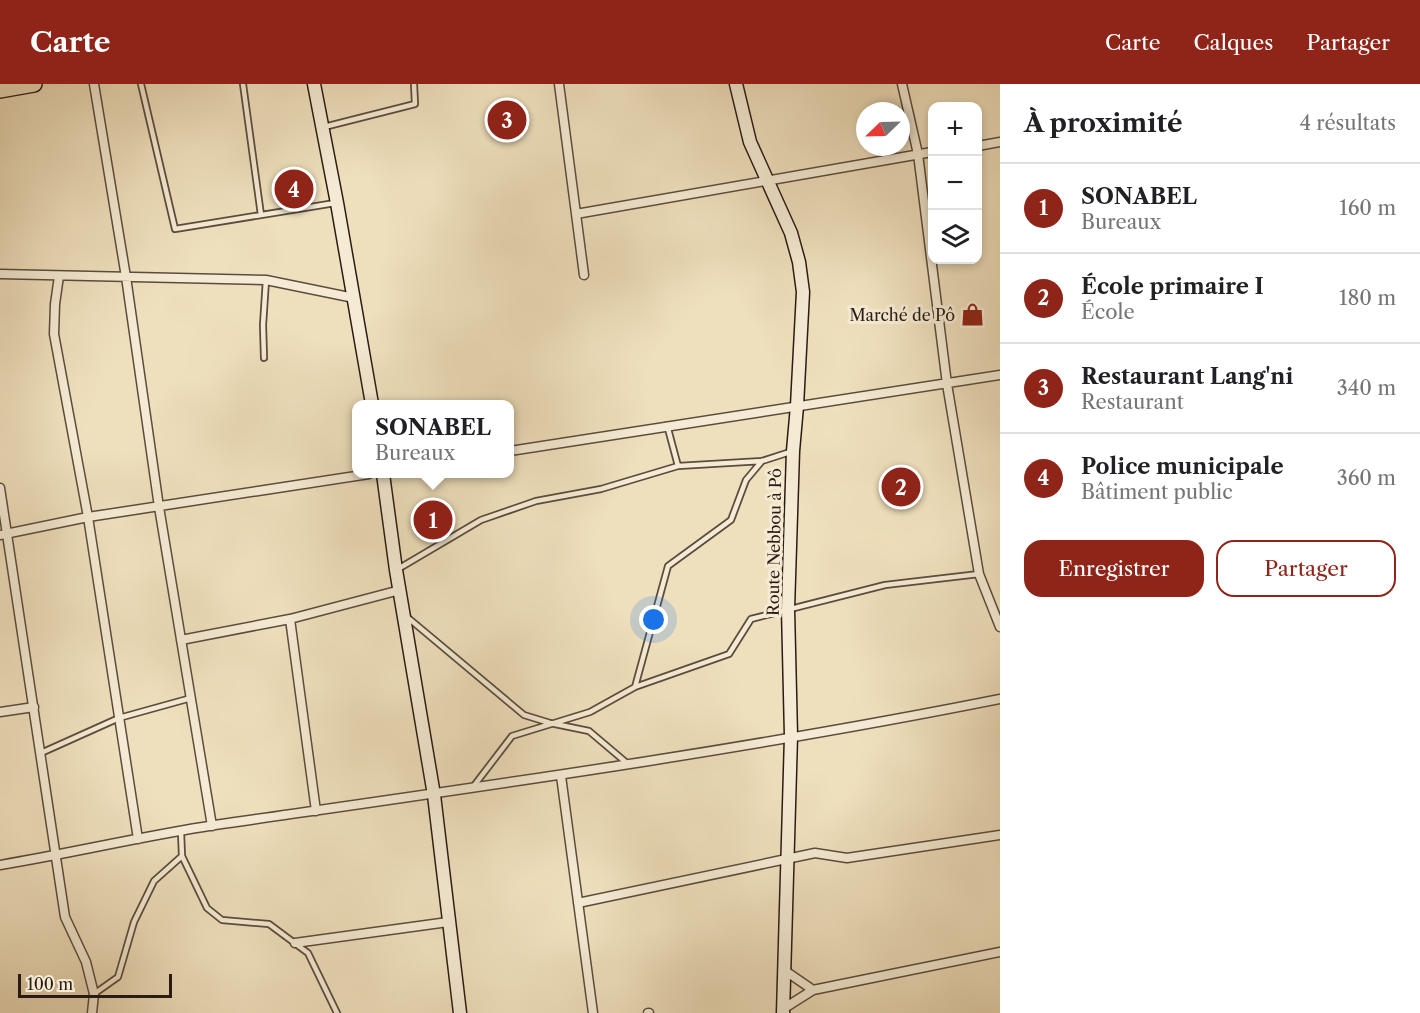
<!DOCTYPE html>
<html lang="fr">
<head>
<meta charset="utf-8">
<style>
  :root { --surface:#fff; --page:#f2f2f2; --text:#202124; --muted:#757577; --line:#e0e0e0; --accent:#8f2418 }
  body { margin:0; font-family:"Libre Caslon Text",serif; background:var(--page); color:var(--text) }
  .controls { position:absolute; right:18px; top:18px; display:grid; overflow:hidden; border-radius:12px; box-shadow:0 3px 9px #0003 }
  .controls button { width:54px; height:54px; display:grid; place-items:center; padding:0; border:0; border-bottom:2px solid var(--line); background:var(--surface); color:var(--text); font:30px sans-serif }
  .compass { position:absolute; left:856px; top:18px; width:54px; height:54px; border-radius:50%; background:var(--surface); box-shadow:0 3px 9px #0003; rotate:247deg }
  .scale { position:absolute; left:18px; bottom:15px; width:154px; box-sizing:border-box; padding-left:6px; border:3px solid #2b1b15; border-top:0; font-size:16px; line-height:21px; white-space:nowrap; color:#2b1b15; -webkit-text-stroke:4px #f5ebd4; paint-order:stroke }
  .you { position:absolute; left:654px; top:536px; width:21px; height:21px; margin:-15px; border:4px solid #fff; border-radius:50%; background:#1a73e8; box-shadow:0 0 0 9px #1a73e833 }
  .badge { display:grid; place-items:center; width:39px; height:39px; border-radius:50%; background:var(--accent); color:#fff; font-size:20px; font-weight:700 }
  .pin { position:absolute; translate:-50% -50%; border:3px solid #fff; box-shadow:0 2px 6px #0006 }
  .popup { position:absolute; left:352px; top:316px; width:162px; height:78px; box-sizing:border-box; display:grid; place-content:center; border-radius:12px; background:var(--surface); filter:drop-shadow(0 2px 4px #0005); font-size:20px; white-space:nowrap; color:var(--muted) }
  .popup b { font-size:22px; color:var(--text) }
  .popup::after { content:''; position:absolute; left:50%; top:100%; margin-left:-12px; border:12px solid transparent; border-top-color:var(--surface) }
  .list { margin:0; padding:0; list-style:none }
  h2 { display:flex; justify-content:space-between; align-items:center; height:78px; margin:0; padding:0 24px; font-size:26px }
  h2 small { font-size:20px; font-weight:400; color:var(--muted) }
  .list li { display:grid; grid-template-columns:39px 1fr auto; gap:18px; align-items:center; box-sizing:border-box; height:90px; padding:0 24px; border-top:2px solid var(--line) }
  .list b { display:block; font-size:22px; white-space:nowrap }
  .list p { margin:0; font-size:20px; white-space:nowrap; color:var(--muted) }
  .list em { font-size:20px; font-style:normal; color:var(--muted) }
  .actions { display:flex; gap:12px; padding:18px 24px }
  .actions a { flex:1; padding:14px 0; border:2px solid var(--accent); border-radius:18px; text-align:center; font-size:21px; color:var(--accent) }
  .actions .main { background:var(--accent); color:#fff }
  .icon { flex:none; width:33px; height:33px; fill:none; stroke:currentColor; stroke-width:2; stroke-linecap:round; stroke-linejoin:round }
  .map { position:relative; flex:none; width:1000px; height:929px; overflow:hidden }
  header { display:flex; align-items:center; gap:36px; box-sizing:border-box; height:84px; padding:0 30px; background:var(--accent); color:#fff }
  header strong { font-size:28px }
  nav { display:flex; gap:33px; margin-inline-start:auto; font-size:21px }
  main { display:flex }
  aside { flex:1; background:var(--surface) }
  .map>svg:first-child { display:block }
</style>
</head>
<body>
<header>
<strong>Carte</strong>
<nav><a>Carte</a><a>Calques</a><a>Partager</a></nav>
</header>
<main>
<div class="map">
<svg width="1000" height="929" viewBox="0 0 1000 929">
  <rect width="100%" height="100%" fill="#efe0bd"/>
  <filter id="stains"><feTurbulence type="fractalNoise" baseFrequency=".00333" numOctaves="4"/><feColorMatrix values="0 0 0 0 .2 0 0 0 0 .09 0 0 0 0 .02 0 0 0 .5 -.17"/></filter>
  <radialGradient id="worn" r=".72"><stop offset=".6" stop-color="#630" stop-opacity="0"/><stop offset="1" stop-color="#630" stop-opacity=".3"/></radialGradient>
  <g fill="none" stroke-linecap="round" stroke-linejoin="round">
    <defs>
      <path id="lane" d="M141 0 175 145 335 119
        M243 0 261 131
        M324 43 415 20 414 0
        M264 274 263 241 266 196
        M667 341 678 382 762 377 790 368
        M398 485 481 436 536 417 601 405 678 382
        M407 533 524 631 550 639 589 647 628 680
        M635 603 729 570 751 535 885 501 979 490
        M41 669 119 634 191 614
        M473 703 512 652 590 628 635 603 668 482 731 436 746 396 762 377
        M181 748 182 772 207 824 222 836 269 840 308 869 337 929
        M94 910 118 893 134 838 154 797 182 772"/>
      <path id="street" d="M94 0 126 193 159 423 212 742
        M559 0 584 191
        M902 0 918 70 947 300 979 490 1000 543
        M978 62 1000 58
        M576 130 932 68
        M0 190 266 196 354 214
        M59 192 55 220 54 250 88 433 138 755
        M510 367 1000 291
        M0 404 65 833 86 878 94 910 92 929
        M0 451 88 433 369 390
        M290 535 316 727
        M181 556 290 535 400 506
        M0 628 34 623
        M561 692 593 929
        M0 781C72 769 143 752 215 741 478 703 740 667 1000 615
        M578 819 815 769 847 774 1000 751
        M295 859 448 838
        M784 886 813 906
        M783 925 813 906 1000 868
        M648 929H649"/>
      <path id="secondary" d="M314 0 337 119 372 320
        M736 0 750 58 791 149 799 178 803 208 797 322 793 367 788 525 791 652 783 929
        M383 390 396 486 434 711 460 929"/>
      <path id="highway" d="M0 6 34 0"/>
    </defs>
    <use href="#lane" stroke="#5c4c3f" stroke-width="8"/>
    <use href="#street" stroke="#5c4c3f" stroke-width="11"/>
    <use href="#secondary" stroke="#2b1b15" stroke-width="15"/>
    <use href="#highway" stroke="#2b1b15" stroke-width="18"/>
    <use href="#lane" stroke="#f5ebd4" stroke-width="4.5"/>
    <use href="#street" stroke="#f5ebd4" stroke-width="8"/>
    <use href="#secondary" stroke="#f5ebd4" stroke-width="12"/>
    <use href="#highway" stroke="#efe0bd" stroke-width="15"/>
  </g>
  <defs>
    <symbol id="shop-bare" viewBox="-9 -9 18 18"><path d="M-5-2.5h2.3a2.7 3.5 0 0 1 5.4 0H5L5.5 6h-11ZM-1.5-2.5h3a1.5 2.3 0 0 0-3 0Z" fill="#8f2418" stroke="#f5ebd4" stroke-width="2.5" paint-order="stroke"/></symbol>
  </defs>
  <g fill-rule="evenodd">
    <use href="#shop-bare" x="956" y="214" width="33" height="33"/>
  </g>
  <g text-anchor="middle" stroke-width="6" stroke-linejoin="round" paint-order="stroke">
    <g font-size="16" fill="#2b1b15" stroke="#f5ebd4" text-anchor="end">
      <text x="955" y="237">Marché de Pô</text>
    </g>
    <g font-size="16" fill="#2b1b15" stroke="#f5ebd4">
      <text transform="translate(774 458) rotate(-89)" y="6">Route Nebbou à Pô</text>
    </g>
  </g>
  <rect width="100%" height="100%" filter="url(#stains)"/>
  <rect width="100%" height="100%" fill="url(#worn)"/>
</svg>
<div class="controls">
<button>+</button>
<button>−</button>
<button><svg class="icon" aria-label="layers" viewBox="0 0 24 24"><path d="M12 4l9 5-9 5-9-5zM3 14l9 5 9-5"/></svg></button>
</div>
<svg class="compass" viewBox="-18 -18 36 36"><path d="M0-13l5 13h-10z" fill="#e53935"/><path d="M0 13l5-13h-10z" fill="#757577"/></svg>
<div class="scale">100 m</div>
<div class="you"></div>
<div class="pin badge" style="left:433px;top:436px">1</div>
<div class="popup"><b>SONABEL</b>Bureaux</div>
<div class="pin badge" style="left:901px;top:403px">2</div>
<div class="pin badge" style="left:507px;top:36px">3</div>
<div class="pin badge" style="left:294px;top:105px">4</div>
</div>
<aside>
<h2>À proximité<small>4 résultats</small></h2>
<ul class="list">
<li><span class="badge">1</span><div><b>SONABEL</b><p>Bureaux</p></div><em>160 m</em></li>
<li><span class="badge">2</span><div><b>École primaire I</b><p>École</p></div><em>180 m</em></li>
<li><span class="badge">3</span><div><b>Restaurant Lang'ni</b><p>Restaurant</p></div><em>340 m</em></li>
<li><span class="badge">4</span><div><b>Police municipale</b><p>Bâtiment public</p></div><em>360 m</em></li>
</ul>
<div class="actions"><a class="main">Enregistrer</a><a>Partager</a></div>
</aside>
</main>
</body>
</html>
